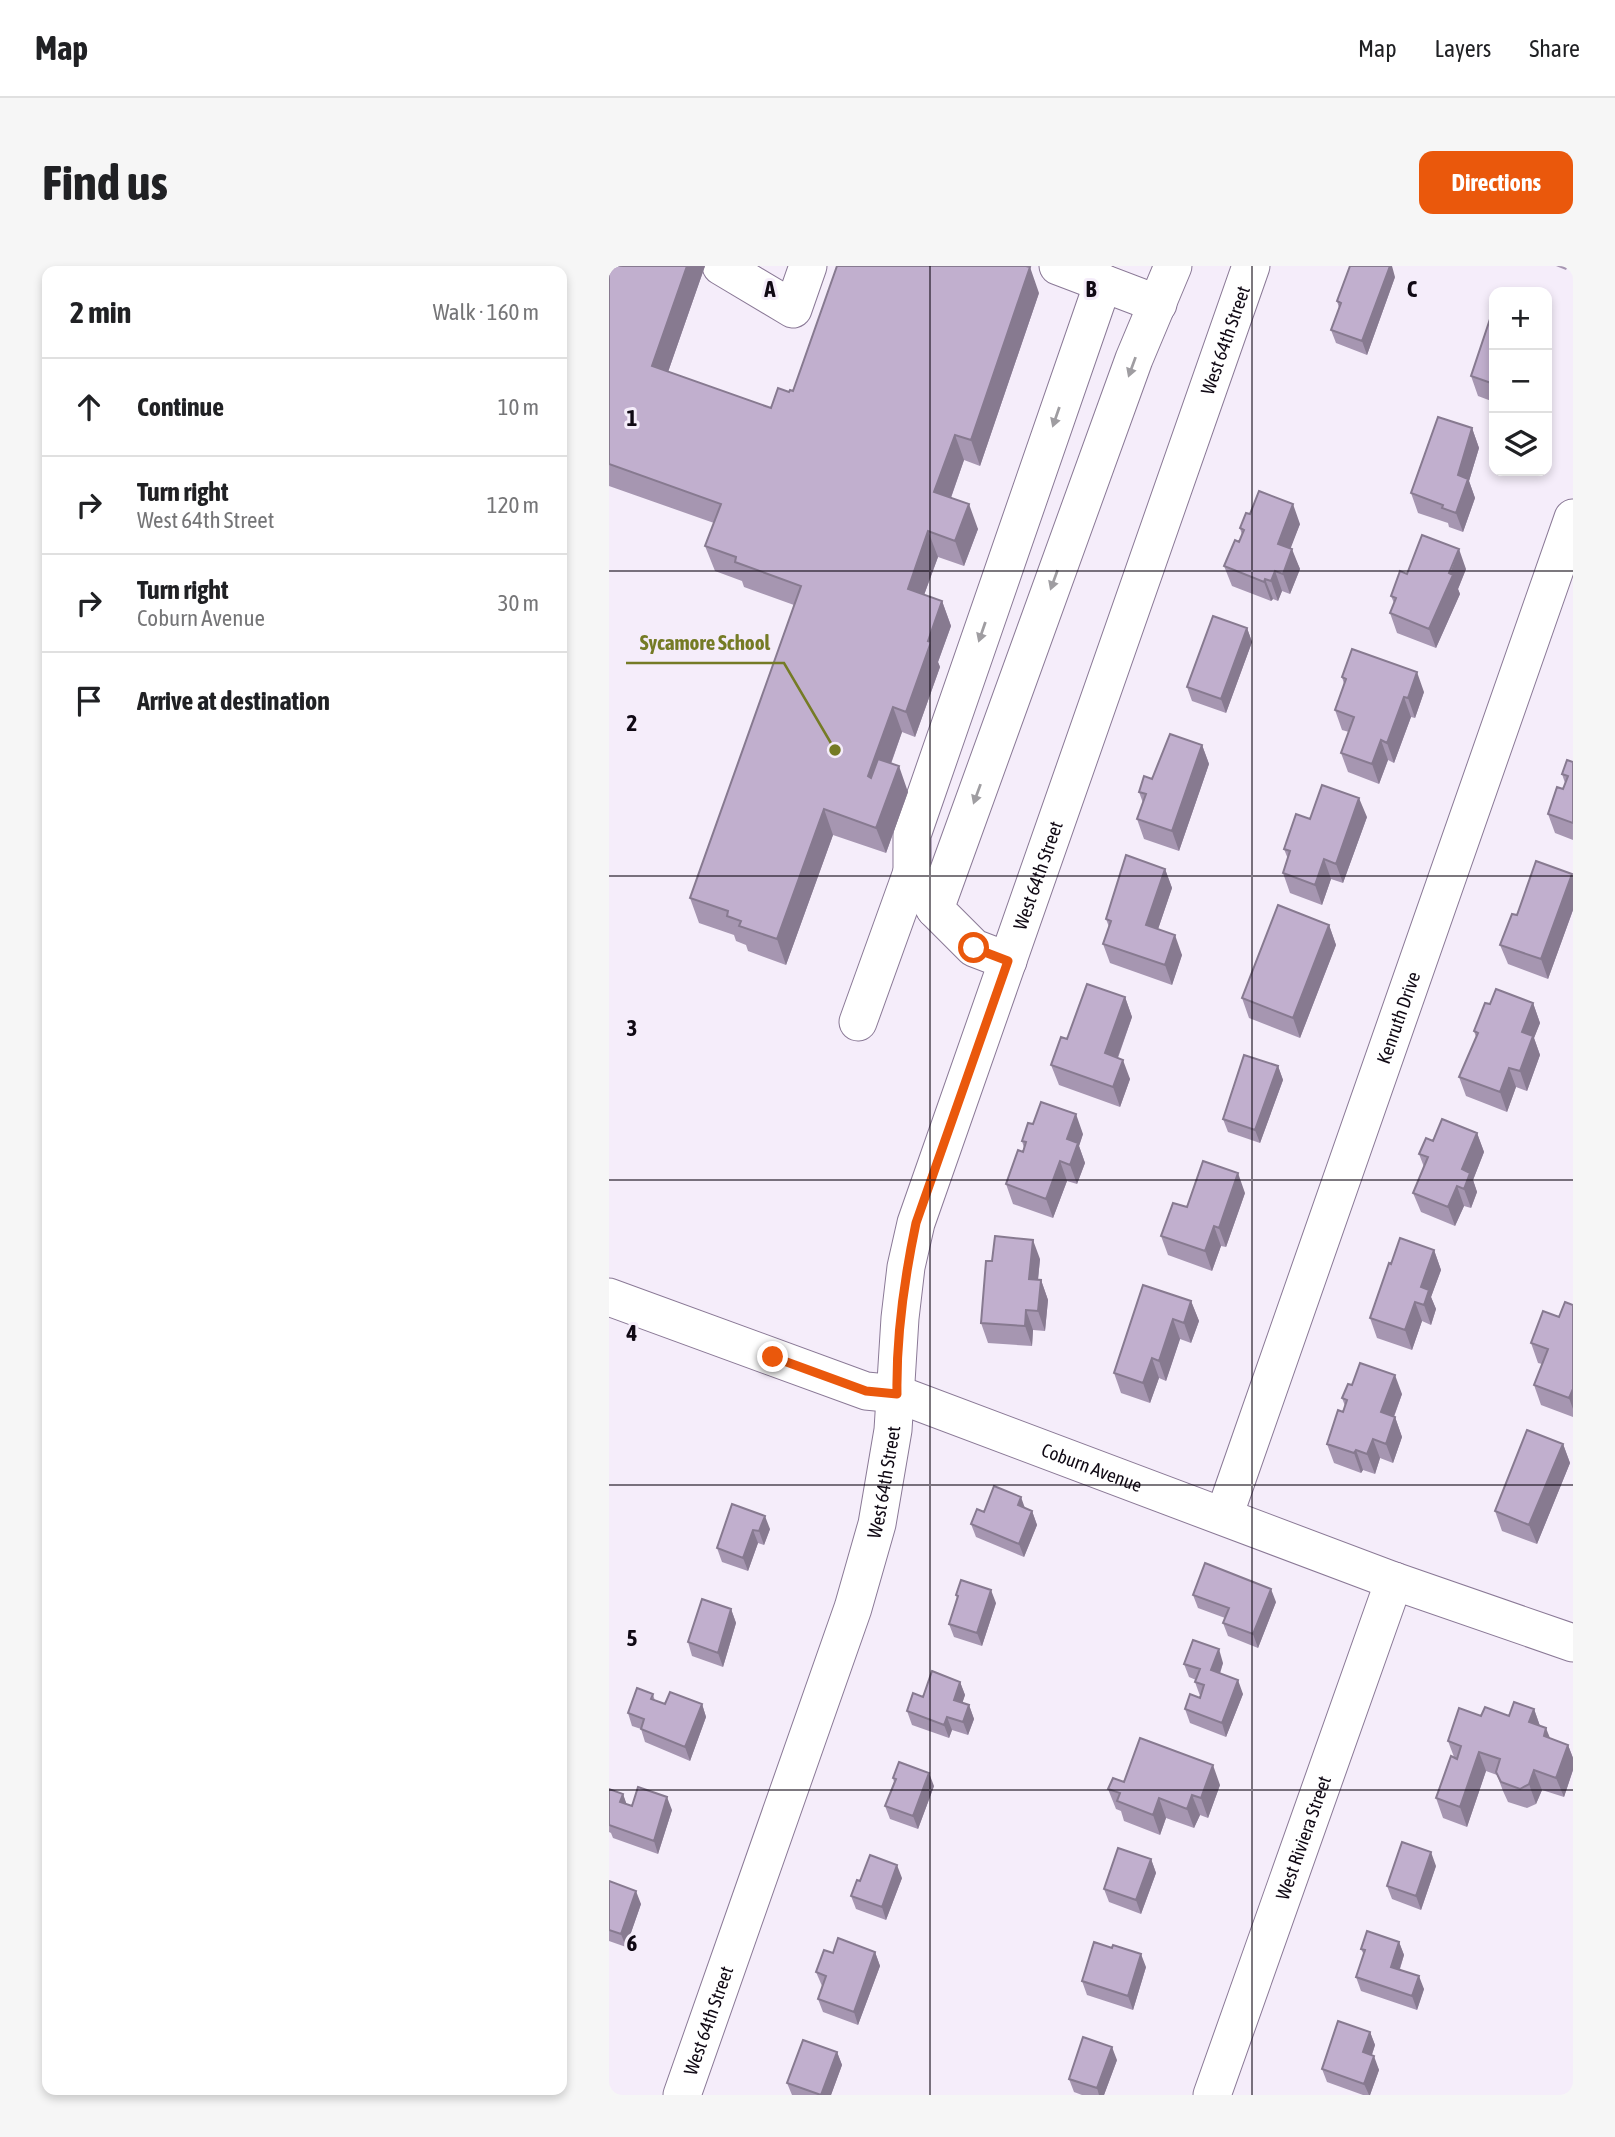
<!DOCTYPE html>
<html lang="en">
<head>
<meta charset="utf-8">
<style>
  :root { --surface:#fff; --page:#f6f6f6; --text:#202124; --muted:#757577; --line:#e0e0e0; --accent:#ea580c }
  body { margin:0; font-family:"Asap Condensed",sans-serif; background:var(--page); color:var(--text) }
  .controls { position:absolute; right:21px; top:21px; display:grid; overflow:hidden; border-radius:14px; box-shadow:0 4px 10px #0003 }
  .controls button { width:63px; height:63px; display:grid; place-items:center; padding:0; border:0; border-bottom:2px solid var(--line); background:var(--surface); color:var(--text); font:35px sans-serif }
  .stop { position:absolute; width:21px; height:21px; margin:-16px; border:5px solid #ea580c; border-radius:50%; background:#fff }
  .stop.end { background:#ea580c; border-color:#fff; box-shadow:0 2px 7px #0008 }
  .list { margin:0; padding:0; list-style:none }
  h2 { display:flex; justify-content:space-between; align-items:center; height:91px; margin:0; padding:0 28px; font-size:30px }
  h2 small { font-size:23px; font-weight:400; color:var(--muted) }
  .list li { display:grid; grid-template-columns:46px 1fr auto; gap:21px; align-items:center; box-sizing:border-box; height:98px; padding:0 28px; border-top:2px solid var(--line) }
  .list b { display:block; font-size:26px; white-space:nowrap }
  .list p { margin:0; font-size:23px; white-space:nowrap; color:var(--muted) }
  .list em { font-size:23px; font-style:normal; color:var(--muted) }
  .icon { flex:none; width:38px; height:38px; fill:none; stroke:currentColor; stroke-width:2; stroke-linecap:round; stroke-linejoin:round }
  .map { position:relative; flex:none; width:964px; height:1829px; overflow:hidden; border-radius:14px }
  header { display:flex; align-items:center; gap:42px; box-sizing:border-box; height:98px; padding:0 35px; background:var(--surface); border-bottom:2px solid var(--line) }
  header strong { font-size:33px }
  nav { display:flex; gap:38px; margin-inline-start:auto; font-size:24px }
  .intro { display:flex; align-items:center; justify-content:space-between; box-sizing:border-box; height:168px; padding:0 42px }
  h1 { margin:0; font-size:49px }
  .button { padding:18px 32px; border-radius:14px; background:var(--accent); color:#fff; font-size:24px; font-weight:700 }
  main { display:flex; gap:42px; padding:0 42px }
  aside { flex:1; background:var(--surface); border-radius:14px; box-shadow:0 4px 10px #0003 }
  .map>svg:first-child { display:block }
</style>
</head>
<body>
<header>
<strong>Map</strong>
<nav><a>Map</a><a>Layers</a><a>Share</a></nav>
</header>
<div class="intro"><h1>Find us</h1><a class="button">Directions</a></div>
<main>
<aside>
<h2>2 min<small>Walk · 160 m</small></h2>
<ul class="list">
<li><svg class="icon" aria-label="ahead" viewBox="0 0 24 24"><path d="M12 20V5M6 11l6-6 6 6"/></svg><div><b>Continue</b></div><em>10 m</em></li>
<li><svg class="icon" aria-label="right" viewBox="0 0 24 24"><path d="M7 20v-9h11M14 6l5 5-5 5"/></svg><div><b>Turn right</b><p>West 64th Street</p></div><em>120 m</em></li>
<li><svg class="icon" aria-label="right" viewBox="0 0 24 24"><path d="M7 20v-9h11M14 6l5 5-5 5"/></svg><div><b>Turn right</b><p>Coburn Avenue</p></div><em>30 m</em></li>
<li><svg class="icon" aria-label="arrive" viewBox="0 0 24 24"><path d="M6 21V4h12l-3 4 3 4H6"/></svg><div><b>Arrive at destination</b></div></li>
</ul>
</aside>
<div class="map">
<svg width="964" height="1829" viewBox="0 0 964 1829">
  <rect width="100%" height="100%" fill="#f5edfa"/>
  <g fill="none" stroke-linecap="round" stroke-linejoin="round">
    <defs>
      <g id="minor">
        <path d="M112 0 184 43 199 0"/>
        <path d="M449 0 549 38"/>
        <path d="M326 643 303 606V569L494 17"/>
        <path d="M399 695 365 682 326 643 525 93 564 0"/>
        <path d="M249 756 303 606"/>
        <path id="s1" d="M0 1031 257 1125 288 1128 785 1315 964 1377"/>
        <path id="s2" d="M615 1250 964 252"/>
        <path id="s3" d="M73 1829 244 1342 268 1258 284 1164 291 1052 297 1001 307 957 642 0"/>
        <path id="s4" d="M603 1829 785 1315"/>
      </g>
    </defs>
    <use href="#minor" stroke="#8a7996" stroke-width="39"/>
    <use href="#minor" stroke="#fff" stroke-width="37"/>
  </g>
  <path fill="#a696b1" d="M0 0H96L59 106 162 142 180 126 430 27 371 200 355 194 342 232 369 263 355 300 329 291 315 329 333 335 342 360 329 396 331 401 306 471 293 466 282 498 299 526 277 587 224 569 177 699 139 685 137 679 127 675 125 669 90 657 81 632 185 339 135 321 133 315 106 305 96 280 105 257 0 220Z
    M947 0H959L957 4Z
    M786 11 758 89 727 77 722 64 730 42 728 35Z
    M885 41V136L869 130 862 110Z
    M863 162 870 182 860 215 866 232 854 266 840 261 839 257 809 247 802 227Z
    M641 248 691 258 681 282 691 303 681 328 673 325 669 335 664 333 662 335 623 320 615 300 630 276 633 269 631 262Z
    M857 303 849 323 851 328 827 382 788 367 781 347 785 337 782 330 798 308Z
    M638 362 643 376 617 447 583 435 578 421Z
    M733 411 815 426 806 452 802 451 785 497 779 494 770 518 739 506 732 487 740 466 733 464 726 444 735 418Z
    M593 479 600 498 570 585 535 573 528 553 534 537 530 526 543 513Z
    M964 496V574L946 567 939 548 954 523 956 517 953 508Z
    M758 551 734 617 722 613 713 639 681 627 674 607 679 593 675 583 701 553Z
    M556 603 563 622 549 663 573 689 563 719 501 697 494 678 500 661 497 653Z
    M963 608 964 612V644L939 713 899 698 891 679 908 649Z
    M720 659 727 679 691 772 640 752 633 732Z
    M516 731 523 751 509 792 521 813 511 841 450 819 442 799 458 773Z
    M924 737 931 757 925 772 931 789 918 825 907 821 898 846 857 830 850 811 867 771 865 765 881 738Z
    M669 800 674 814 651 877 619 866 614 853Z
    M424 858 474 868 470 880 476 897 468 918 458 915 444 952 404 938 397 918 415 882 413 875Z
    M868 867 875 886 864 914 868 926 862 942 855 940 846 960 812 946 804 927 815 901 810 888 824 875Z
    M636 927 617 981 612 980 603 1005 559 989 552 970 578 941Z
    M825 984 832 1004 822 1031 827 1043 822 1059 813 1055 803 1084 768 1072 761 1052 782 998Z
    M431 993 429 1014H432L439 1034 436 1065 424 1064 423 1080 379 1077 372 1057 383 995Z
    M582 1035 590 1055 582 1077 571 1073 557 1115 550 1112 541 1137 512 1127 505 1107Z
    M964 1039V1151L932 1139 925 1119 933 1098 929 1097 922 1077Z
    M743 1119 793 1128 785 1151H786L793 1171 784 1197 771 1192 766 1208 754 1204 752 1207 725 1197 718 1178 734 1146 736 1140 733 1132Z
    M954 1178 961 1197 928 1278 893 1265 886 1245Z
    M123 1238 161 1263 155 1279 149 1277 139 1305 113 1296 108 1282Z
    M416 1243 423 1245 428 1259 415 1291 367 1271 362 1258 375 1246Z
    M347 1329 387 1337 373 1380 345 1371 340 1358 348 1332Z
    M584 1329 667 1336 649 1382 619 1370 614 1357 616 1352 589 1342Z
    M122 1343 127 1357 114 1401 83 1390 79 1376Z
    M614 1397 611 1408 634 1428 617 1471 581 1457 576 1443 591 1432V1430L586 1416 587 1414 580 1411 575 1398Z
    M351 1416 356 1429 353 1437 360 1439 365 1453 359 1469 343 1464 340 1472 303 1459 298 1445 314 1431Z
    M44 1428 46 1435 56 1438H93L97 1451 81 1495 36 1476 32 1463 23 1460 19 1447Z
    M925 1443 931 1460 941 1472 959 1479 964 1492V1504L955 1531 933 1524 927 1538 918 1542 899 1536 894 1525 888 1509 877 1505 858 1561 834 1552 827 1532 845 1491 839 1475 872 1450H900Z
    M284 1512 325 1520 309 1563 281 1553 276 1540 285 1516Z
    M515 1516 611 1519 599 1552 591 1549 585 1562 557 1552 551 1569 515 1555 512 1545 507 1543 499 1523Z
    M0 1523 14 1528 17 1538 23 1540 63 1544 49 1588 4 1572 2 1567 0 1566Z
    M542 1593 547 1607 532 1648 500 1636 495 1623Z
    M827 1600 812 1644 783 1633 778 1620Z
    M293 1612 277 1654 247 1643 242 1630 251 1615Z
    M0 1615 32 1638 17 1681 0 1675Z
    M790 1676 795 1689 791 1703 815 1723 808 1744 752 1725 747 1711 755 1689 752 1683Z
    M266 1686 271 1700 249 1759 214 1746 209 1733 213 1720 207 1706Z
    M537 1701 524 1744 478 1729 473 1715Z
    M761 1766 766 1779 763 1789 770 1804 761 1829H754L718 1816 713 1803Z
    M228 1786 233 1799 222 1829H183L178 1817Z
    M508 1794 495 1829H473L465 1826 460 1813Z"/>
  <path fill="#877a90" d="M78 0H96L52 126 43 100Z
    M781 0H783L786 11 758 89 753 75Z
    M421 1 430 27 371 200 362 174Z
    M863 162 870 182 860 215 866 232 854 266 847 247 849 209Z
    M346 169 355 194 335 251 325 226Z
    M360 238 369 263 355 300 346 275Z
    M684 238 691 258 676 297 669 278Z
    M319 265 329 291 308 348 299 323Z
    M683 283 691 303 681 328 674 308Z
    M850 283 857 303 849 323 851 328 827 382 820 363Z
    M666 305 673 325 669 335 662 315Z
    M656 313 664 333 662 335 655 316Z
    M333 335 342 360 329 396 331 401 306 471 297 446 319 375Z
    M638 362 643 376 617 447 612 433Z
    M808 406 815 426 806 452 799 432Z
    M795 431 802 451 785 497 778 477Z
    M284 441 293 466 268 536 259 510Z
    M772 474 779 494 770 518 763 498Z
    M593 479 600 498 570 585 563 565Z
    M290 500 299 526 277 587 267 562Z
    M750 532 758 551 734 617 727 598Z
    M215 543 224 569 177 699 168 673Z
    M715 593 722 613 713 639 706 619Z
    M556 603 563 622 544 678 537 659Z
    M963 608 964 612V644L939 713 932 693Z
    M720 659 727 679 691 772 684 752Z
    M566 669 573 689 563 719 556 699Z
    M516 731 523 751 503 807 496 787Z
    M924 737 931 757 925 772 931 789 918 825 911 805 913 766Z
    M514 794 521 813 511 841 504 821Z
    M669 800 674 814 651 877 646 864Z
    M900 802 907 821 898 846 891 826Z
    M467 848 474 868 470 880 476 897 468 918 461 899 458 873Z
    M868 867 875 886 864 914 868 926 862 942 855 923 853 903Z
    M451 895 458 915 444 952 437 933Z
    M629 907 636 927 617 981 610 962Z
    M848 920 855 940 846 960 839 941Z
    M605 960 612 980 603 1005 596 985Z
    M424 974 431 993 427 1033 420 1013Z
    M825 984 832 1004 822 1031 827 1043 822 1059 815 1039 812 1021Z
    M432 1014 439 1034 436 1065 429 1045Z
    M582 1035 590 1055 582 1077 575 1057Z
    M806 1036 813 1055 803 1084 796 1064Z
    M417 1044 424 1064 423 1080 416 1060Z
    M564 1053 571 1073 557 1115 550 1095Z
    M543 1092 550 1112 541 1137 534 1117Z
    M786 1109 793 1128 779 1166 772 1146Z
    M964 1123V1143L960 1132Z
    M786 1151 793 1171 784 1197 777 1178Z
    M764 1173 771 1192 766 1208 758 1188Z
    M954 1178 961 1197 928 1278 920 1259Z
    M747 1184 754 1204 752 1207 745 1187Z
    M412 1231 417 1245 409 1239Z
    M423 1245 428 1259 415 1291 410 1278Z
    M156 1250 161 1263 155 1279 150 1265Z
    M144 1264 149 1277 139 1305 134 1292Z
    M662 1323 667 1336 649 1382 644 1368Z
    M382 1324 387 1337 373 1380 368 1367Z
    M122 1343 127 1357 114 1401 109 1387Z
    M610 1383 614 1397 607 1418 602 1404Z
    M629 1414 634 1428 617 1471 613 1457Z
    M351 1416 356 1429 350 1447 345 1434Z
    M93 1438 97 1451 81 1495 76 1481Z
    M360 1439 365 1453 359 1469 354 1456Z
    M925 1443 932 1463 920 1456Z
    M338 1451 343 1464 340 1472 335 1459Z
    M937 1462 945 1482 935 1470Z
    M959 1479 964 1492V1504L955 1531 947 1512Z
    M870 1486 877 1505 858 1561 851 1541Z
    M604 1499 611 1519 599 1552 592 1532Z
    M925 1504 933 1524 927 1538 920 1518Z
    M320 1507 325 1520 309 1563 304 1550Z
    M14 1528 19 1542 11 1536Z
    M583 1529 591 1549 585 1562 578 1543Z
    M58 1531 63 1544 49 1588 45 1575Z
    M550 1532 557 1552 551 1569 544 1549Z
    M822 1586 827 1600 812 1644 807 1630Z
    M542 1593 547 1607 532 1648 527 1634Z
    M288 1599 293 1612 277 1654 273 1641Z
    M27 1625 32 1638 17 1681 12 1668Z
    M790 1676 795 1689 787 1714 782 1701Z
    M266 1686 271 1700 249 1759 245 1746Z
    M532 1688 537 1701 524 1744 519 1730Z
    M810 1710 815 1723 808 1744 803 1730Z
    M761 1766 766 1779 759 1800 754 1786Z
    M503 1781 508 1794 495 1829H490L488 1822Z
    M228 1786 233 1799 222 1829H212Z
    M765 1790 770 1804 761 1829H760L755 1818Z"/>
  <path fill="#c1afce" stroke="#877a90" stroke-width="2" d="M0 0H78L43 100 162 142 169 122 180 126 181 124 184 125 228 0H417L421 1 362 174 346 169 325 226 360 238 346 275 319 265 299 323 333 335 319 375 322 376 297 446 284 441 259 510 262 512 269 493 290 500 267 562 215 543 168 673 130 660 132 655 118 650 119 645 81 632 192 320 126 296 127 291 96 280 112 238 0 198Z
    M741 0H781L753 75 722 64 732 37 728 35Z
    M885 41V118L862 110Z
    M829 151 863 162 849 209 859 213 847 247 833 242 834 239 802 227Z
    M650 225 684 238 669 278 683 283 674 308 666 305 662 315 656 313 655 316 615 300 626 274 630 276 635 264 631 262 637 247 641 248Z
    M813 269 850 283 840 307 844 309 820 363 781 347 787 332 782 330 791 305 798 308Z
    M604 350 638 362 612 433 578 421Z
    M743 383 808 406 799 432 795 431 778 477 772 474 763 498 732 487 745 451 726 444 737 413 733 411Z
    M561 468 593 479 563 565 528 553 537 528 530 526 535 510 543 513Z
    M958 494 964 496V557L939 548 948 521 954 523 959 510 953 508Z
    M713 519 750 532 727 598 715 593 706 619 674 607 681 585 675 583 687 548 701 553Z
    M517 589 556 603 537 659 566 669 556 699 494 678 502 655 497 653Z
    M927 595 963 608 932 693 891 679 903 648 908 649Z
    M669 639 720 659 684 752 633 732Z
    M478 718 516 731 496 787 514 794 504 821 442 799 452 771 458 773Z
    M887 723 924 737 913 766 924 770 911 805 900 802 891 826 850 811 869 767 865 765 876 737 881 738Z
    M635 789 669 800 646 864 614 853Z
    M432 836 467 848 458 873 469 877 461 899 451 895 437 933 397 918 409 884 414 886 417 876 413 875 419 857 424 858Z
    M833 853 868 867 853 903 861 907 855 923 848 920 839 941 804 927 819 891 810 888 817 872 824 875Z
    M594 895 629 907 610 962 605 960 596 985 552 970 564 937 578 941Z
    M386 970 424 974 420 1013 432 1014 429 1045 417 1044 416 1060 372 1057 377 995H383Z
    M791 972 825 984 812 1021 820 1024 815 1039 806 1036 796 1064 761 1052 780 997 782 998Z
    M534 1019 582 1035 575 1057 564 1053 550 1095 543 1092 534 1117 505 1107Z
    M956 1036 964 1039V1123L960 1132 925 1119 939 1083 922 1077 934 1045 950 1051Z
    M751 1097 786 1109 772 1146 786 1151 777 1178 764 1173 758 1188 747 1184 745 1187 718 1178 729 1144 734 1146 738 1134 733 1132 739 1118 743 1119Z
    M918 1164 954 1178 920 1259 886 1245Z
    M385 1220 412 1231 409 1239 423 1245 410 1278 362 1258 368 1243 375 1246Z
    M123 1238 156 1250 150 1265 144 1264 134 1292 108 1282Z
    M596 1297 662 1323 644 1368 614 1357 620 1342 584 1329Z
    M352 1314 382 1324 368 1367 340 1358 349 1330 347 1329Z
    M93 1333 122 1343 109 1387 79 1376Z
    M584 1374 610 1383 602 1404 629 1414 613 1457 576 1443 581 1428 591 1432 595 1419 586 1416 591 1403 575 1398Z
    M323 1405 351 1416 345 1434 360 1439 354 1456 338 1451 335 1459 298 1445 304 1427 314 1431Z
    M28 1422 44 1428 42 1433 56 1438 61 1426 93 1438 76 1481 32 1463 35 1453 19 1447Z
    M905 1436 925 1443 920 1456 937 1462 935 1470 959 1479 947 1512 925 1504 920 1518 911 1523 892 1516 887 1506 891 1493 870 1486 851 1541 827 1532 842 1490 848 1493 852 1480 839 1475 850 1442 872 1450 876 1441 900 1450Z
    M531 1472 604 1499 592 1532 583 1529 578 1543 550 1532 544 1549 508 1535 511 1527 499 1523 504 1512 515 1516Z
    M290 1496 320 1507 304 1550 276 1540 287 1513 284 1512Z
    M29 1521 58 1531 45 1575 0 1559V1523L14 1528 11 1536 23 1540Z
    M793 1576 822 1586 807 1630 778 1620Z
    M509 1582 542 1593 527 1634 495 1623Z
    M261 1589 288 1599 273 1641 242 1630 248 1614 251 1615Z
    M0 1615 27 1625 12 1668 0 1664Z
    M758 1665 790 1676 782 1701 810 1710 803 1730 747 1711 756 1684 752 1683Z
    M229 1672 266 1686 245 1746 209 1733 217 1710 207 1706 215 1684 224 1687Z
    M485 1676 503 1682 504 1679 532 1688 519 1730 473 1715Z
    M729 1755 761 1766 754 1786 765 1790 755 1818 713 1803Z
    M474 1771 503 1781 488 1822 460 1813Z
    M194 1774 228 1786 212 1829 178 1817Z"/>
  <defs><path id="oneway-solid" d="M-6-.8H1V-3.2L6.5 0L1 3.2V.8H-6Z" transform="scale(1.75)"/></defs>
  <g fill="#9f9da1">
    <use href="#oneway-solid" transform="translate(523 101) rotate(110)"/>
    <use href="#oneway-solid" transform="translate(447 151) rotate(109)"/>
    <use href="#oneway-solid" transform="translate(445 314) rotate(110)"/>
    <use href="#oneway-solid" transform="translate(373 366) rotate(109)"/>
    <use href="#oneway-solid" transform="translate(368 528) rotate(110)"/>
  </g>
  <g fill="none" stroke-linecap="round" stroke-linejoin="round">
    <path stroke="#ea580c" stroke-width="9" d="M164 1091 257 1125 288 1128C287 1070 295 1014 307 957L399 695 365 682"/>
  </g>
  <path fill="none" stroke="#100914" stroke-width="2" stroke-opacity="0.55" d="M321 0V1829M643 0V1829M0 305H964M0 610H964M0 914H964M0 1219H964M0 1524H964"/>
  <g text-anchor="middle" stroke-width="6" stroke-linejoin="round" paint-order="stroke">
    <g font-size="19" fill="#100914" stroke="#f5edfa">
      <text dy="7" stroke="none"><textPath href="#s3" startOffset="1843">West 64th Street</textPath></text>
      <text dy="7" stroke="none"><textPath href="#s3" startOffset="1276">West 64th Street</textPath></text>
      <text dy="7" stroke="none"><textPath href="#s2" startOffset="528">Kenruth Drive</textPath></text>
      <text dy="7" stroke="none"><textPath href="#s1" startOffset="513">Coburn Avenue</textPath></text>
      <text dy="7" stroke="none"><textPath href="#s3" startOffset="646">West 64th Street</textPath></text>
      <text dy="7" stroke="none"><textPath href="#s4" startOffset="273">West Riviera Street</textPath></text>
      <text dy="7" stroke="none"><textPath href="#s3" startOffset="79">West 64th Street</textPath></text>
    </g>
  </g>
  <g font-size="23" text-anchor="middle" font-weight="bold" fill="#100914" stroke="#f5edfa" stroke-width="6" stroke-linejoin="round" paint-order="stroke">
    <text x="161" y="31">A</text>
    <text x="482" y="31">B</text>
    <text x="803" y="31">C</text>
    <text x="23" y="160">1</text>
    <text x="23" y="465">2</text>
    <text x="23" y="770">3</text>
    <text x="23" y="1075">4</text>
    <text x="23" y="1380">5</text>
    <text x="23" y="1685">6</text>
  </g>
  <path fill="none" stroke="#757b25" stroke-width="2.5" d="M226 484L175 397H17"/>
  <circle fill="#757b25" stroke="#f5edfa" stroke-width="2.5" cx="226" cy="484" r="7"/>
  <g font-size="21" text-anchor="middle" font-weight="bold" fill="#757b25" stroke="#f5edfa" stroke-width="6" stroke-linejoin="round" paint-order="stroke">
    <text x="96" y="384">Sycamore School</text>
  </g>
</svg>
<div class="controls">
<button>+</button>
<button>−</button>
<button><svg class="icon" aria-label="layers" viewBox="0 0 24 24"><path d="M12 4l9 5-9 5-9-5zM3 14l9 5 9-5"/></svg></button>
</div>
<div class="stop" style="left:365px;top:682px"></div>
<div class="stop end" style="left:164px;top:1091px"></div>
</div>
</main>
</body>
</html>
